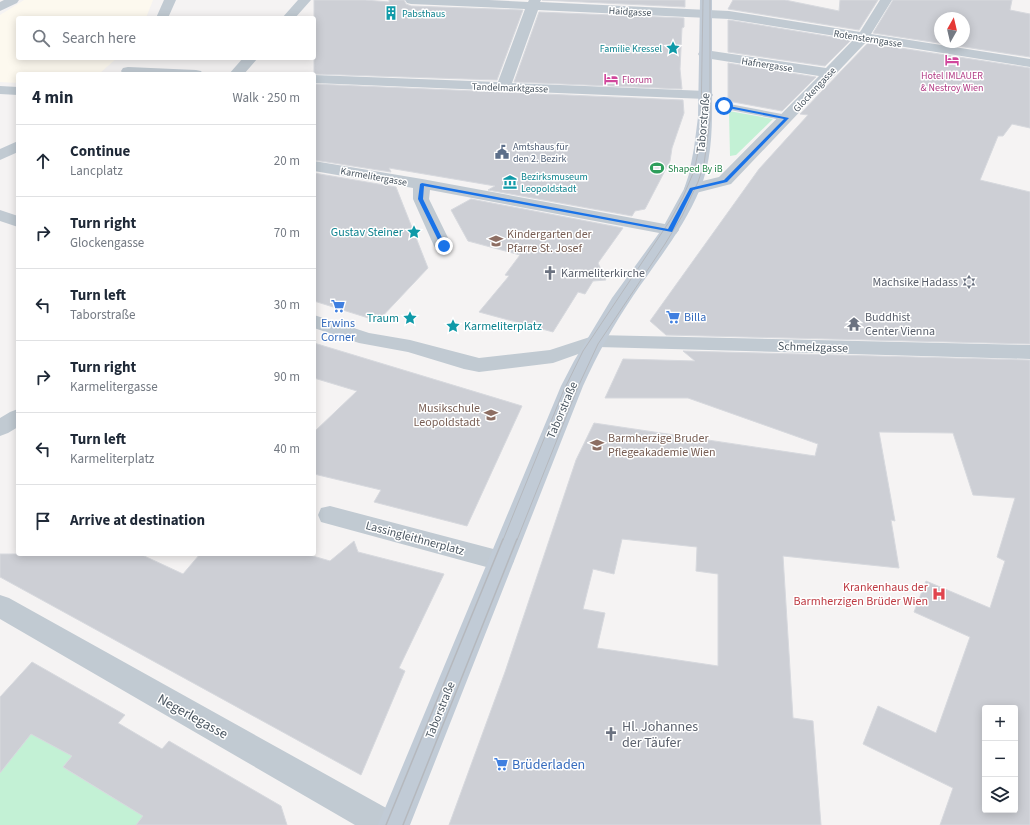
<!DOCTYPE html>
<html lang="en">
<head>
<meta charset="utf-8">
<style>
  :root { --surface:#fff; --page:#f2f2f3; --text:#1f2937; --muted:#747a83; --line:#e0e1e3 }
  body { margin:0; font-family:"Source Sans 3",sans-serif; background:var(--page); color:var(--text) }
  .controls { position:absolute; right:12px; bottom:12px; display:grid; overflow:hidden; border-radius:4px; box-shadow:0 2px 10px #0003 }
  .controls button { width:36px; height:36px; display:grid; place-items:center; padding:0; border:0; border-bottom:1px solid var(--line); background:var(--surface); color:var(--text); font:20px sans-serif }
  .compass { position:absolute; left:934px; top:12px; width:36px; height:36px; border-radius:50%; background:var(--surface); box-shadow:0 2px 10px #0003; rotate:8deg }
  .stop { position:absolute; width:12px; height:12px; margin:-9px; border:3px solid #1a73e8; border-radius:50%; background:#fff }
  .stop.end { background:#1a73e8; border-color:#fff; box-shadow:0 1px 4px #0008 }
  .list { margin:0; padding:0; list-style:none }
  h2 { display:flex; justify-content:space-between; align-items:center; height:52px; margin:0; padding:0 16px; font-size:17px }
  h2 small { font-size:13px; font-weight:400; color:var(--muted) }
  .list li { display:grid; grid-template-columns:26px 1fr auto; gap:12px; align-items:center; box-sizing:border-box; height:72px; padding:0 16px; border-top:1px solid var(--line) }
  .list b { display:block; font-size:15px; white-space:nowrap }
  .list p { margin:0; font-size:13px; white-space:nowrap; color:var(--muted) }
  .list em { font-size:13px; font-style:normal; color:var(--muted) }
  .icon { flex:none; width:22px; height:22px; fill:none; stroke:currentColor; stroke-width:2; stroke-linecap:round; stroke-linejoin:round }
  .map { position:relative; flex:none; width:1030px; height:825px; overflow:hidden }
  .search { position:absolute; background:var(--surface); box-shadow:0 2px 10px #0003; left:16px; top:16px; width:300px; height:44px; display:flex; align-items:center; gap:10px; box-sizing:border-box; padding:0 14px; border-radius:4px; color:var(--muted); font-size:15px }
  .panel { position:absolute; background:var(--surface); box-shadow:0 2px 10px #0003; left:16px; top:72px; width:300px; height:484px; border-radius:4px }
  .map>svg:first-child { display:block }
</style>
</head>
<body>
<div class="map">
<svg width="1030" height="825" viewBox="0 0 1030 825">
  <rect width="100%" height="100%" fill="#f5f3f3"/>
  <path fill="#fdf9ef" d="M24 0H153L146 18H18V58H117L99 74H18V83L0 82V15Z"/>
  <path fill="#c3f1d5" d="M729 112V111L773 119 736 155 730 156Z
    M26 728 72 756 63 767 112 797 151 807 136 825H0V773Z"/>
  <path fill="#cdcfd5" stroke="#d7d9de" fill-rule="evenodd" d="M314 0H365L389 2V0H404L406 4 411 6 523 10 497 80 314 74Z
    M542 0H685V7Z
    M733 0H785L839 11 840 0H878L859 30 728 9Z
    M893 0H1012L1010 10 1030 14V57L873 33ZM940 18H964V42H940Z
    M539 12 684 18V27L682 28 680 69 682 89 514 82Z
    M728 20H729L851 40 825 66 728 52Z
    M868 43 1030 68V128L1012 124 1003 136H998L980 180 1030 192V344L666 335 650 321 759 169 808 115 800 114Z
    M728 63 816 77 782 111 728 101Z
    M314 84 683 100 684 113 672 148 670 161 645 209 635 211 632 216 488 190 495 186 389 168 391 172 314 160Z
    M314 173 396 187 428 268 378 321 314 301Z
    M471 199 623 228 598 263 606 280 593 281 585 294 578 292 553 332 479 312 509 276 505 275 520 255 468 241 451 210Z
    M314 343 522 406 467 526 374 502 381 490 314 474V432L357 391 314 378Z
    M683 351 1030 360V825H940L953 788 863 744 878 706 936 733 970 637 914 612 926 581 990 608 1005 561 997 557 1015 498 973 495 953 433 879 432 895 521 891 520 899 568 783 556 793 718 813 721 821 825H449L505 672 576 460 594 423 815 456 818 444 688 398H605L623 359 695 361ZM622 539 697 547 696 571 718 574V666L597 648 605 613 583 609 593 569 614 574ZM985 708H1015V810H985Z
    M354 541 358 552 444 574 399 668 405 671 361 775 0 577V554H140L183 574 200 554H306L330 561Z
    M32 662 125 715 118 723 162 749 169 741 281 806 287 825H136L143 816 63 767 72 756 31 734 0 773V697Z"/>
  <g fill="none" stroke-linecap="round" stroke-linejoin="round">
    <path fill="#c1cad2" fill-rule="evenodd" d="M724 103 787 115 791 116 793 118 791 120 787 121 720 108 718 106 720 104Z"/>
    <path fill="#c1cad2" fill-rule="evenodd" d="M4 0H19L17 3 0 11V2Z
      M164 0H176L168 18H156Z
      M298 0H311L295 18H282Z
      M405 0H489L528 2 529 0H541L540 2 729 11 860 32 880 0H892L871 34 1030 59V67L867 41 731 184 692 194 686 193 684 189 686 185 719 177 819 76 705 58 700 57 698 54 700 51 705 50 826 68 854 39 729 19 538 10 512 83 706 91 711 92 713 95 711 98 706 99 314 83V75L498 82 525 9 411 4 407 3Z
      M243 58H258L244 74H229Z
      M128 67 196 70 201 71 203 74H123L121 71 123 68Z
      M0 86 18 87V95L0 94Z
      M18 141V152L0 160V149Z
      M314 161 422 179 670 225 676 226 679 230 676 234 670 235 430 190 429 199 452 246 449 250 443 251 437 250 434 246 413 199V188L314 171Z
      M0 210 18 216V227L0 221Z
      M314 315 369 333 410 340 479 358 550 350 596 335 1030 345V359L598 347 553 363 479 372 464 369 408 352 359 343 314 328Z
      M18 409V427L8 433 0 436V418L10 412Z
      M330 506 501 551 510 554 514 561 510 568 501 571 321 522 318 515 321 508Z
      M0 595 9 598 397 814 402 825H355L0 619Z"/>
    <path fill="#c1cbd6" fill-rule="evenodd" d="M700 0H712C712 27 712 54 712 82 712 117 714 156 700 189 684 228 656 262 633 296 614 324 597 355 583 386L410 825H378L561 386 574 361 612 298 662 229 684 189 689 174 694 148 698 117Z"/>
    <path stroke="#b5b8bd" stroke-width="1" d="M503 540 563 392 583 351 671 219 683 197 694 171 699 148 701 120 703 0
      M517 540 578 387 598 344 665 244 682 216 698 182 704 164 710 120V0"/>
    <path stroke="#b5b8bd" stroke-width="1.5" d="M386 825 503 539
      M403 825 517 539"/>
  </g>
  <path fill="#1a73e8" d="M724 105 789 118 727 182 693 190 672 232 424 186 423 199 446 246 444 248 441 246 418 199 420 184 422 183 668 229 690 188 724 180 784 119 723 107Z"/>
  <defs>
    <symbol id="building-bare" viewBox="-9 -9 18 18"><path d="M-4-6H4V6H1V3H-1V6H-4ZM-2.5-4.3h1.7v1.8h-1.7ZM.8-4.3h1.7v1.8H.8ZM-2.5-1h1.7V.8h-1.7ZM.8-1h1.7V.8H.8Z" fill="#0f9aa8" stroke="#fff" stroke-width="2.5" paint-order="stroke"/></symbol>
    <symbol id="sight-bare" viewBox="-9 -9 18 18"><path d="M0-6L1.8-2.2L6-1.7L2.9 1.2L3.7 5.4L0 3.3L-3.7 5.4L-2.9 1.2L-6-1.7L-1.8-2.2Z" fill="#0f9aa8" stroke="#fff" stroke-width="2.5" paint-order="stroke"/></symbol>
    <symbol id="hotel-bare" viewBox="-9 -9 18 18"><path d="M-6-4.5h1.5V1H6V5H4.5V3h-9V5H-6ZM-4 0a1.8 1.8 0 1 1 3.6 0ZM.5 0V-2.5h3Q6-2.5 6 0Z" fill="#d1479c" stroke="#fff" stroke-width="2.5" paint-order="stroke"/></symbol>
    <symbol id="civic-bare" viewBox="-9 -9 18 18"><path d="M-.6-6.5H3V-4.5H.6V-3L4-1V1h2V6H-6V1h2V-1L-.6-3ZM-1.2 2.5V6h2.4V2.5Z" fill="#5c6f8a" stroke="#fff" stroke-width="2.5" paint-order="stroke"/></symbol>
    <symbol id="stadium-bare" viewBox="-9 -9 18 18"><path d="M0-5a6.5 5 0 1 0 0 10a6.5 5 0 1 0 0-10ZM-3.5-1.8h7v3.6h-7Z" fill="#2e9e5b" stroke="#fff" stroke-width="2.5" paint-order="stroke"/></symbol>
    <symbol id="museum-bare" viewBox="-9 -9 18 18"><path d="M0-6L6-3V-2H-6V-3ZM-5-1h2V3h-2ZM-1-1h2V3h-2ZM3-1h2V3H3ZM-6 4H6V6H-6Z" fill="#0f9aa8" stroke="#fff" stroke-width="2.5" paint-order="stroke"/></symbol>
    <symbol id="school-bare" viewBox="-9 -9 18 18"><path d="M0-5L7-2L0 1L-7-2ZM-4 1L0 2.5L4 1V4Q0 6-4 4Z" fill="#8d6e63" stroke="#fff" stroke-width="2.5" paint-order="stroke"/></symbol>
    <symbol id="church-bare" viewBox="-9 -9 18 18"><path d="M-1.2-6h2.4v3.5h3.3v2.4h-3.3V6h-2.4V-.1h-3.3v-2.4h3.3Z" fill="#6b7280" stroke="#fff" stroke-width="2.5" paint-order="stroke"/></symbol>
    <symbol id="synagogue-bare" viewBox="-9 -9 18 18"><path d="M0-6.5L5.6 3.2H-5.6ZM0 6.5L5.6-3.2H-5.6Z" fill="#6b7280" stroke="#fff" stroke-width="2.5" paint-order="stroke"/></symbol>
    <symbol id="supermarket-bare" viewBox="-9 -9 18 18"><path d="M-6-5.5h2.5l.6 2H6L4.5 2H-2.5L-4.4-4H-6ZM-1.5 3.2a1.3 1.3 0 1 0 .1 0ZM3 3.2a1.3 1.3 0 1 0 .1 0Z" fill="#3f7fe0" stroke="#fff" stroke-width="2.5" paint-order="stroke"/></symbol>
    <symbol id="temple-bare" viewBox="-9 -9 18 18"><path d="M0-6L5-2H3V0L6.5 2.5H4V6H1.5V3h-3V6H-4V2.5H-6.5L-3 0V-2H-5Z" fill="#6b7280" stroke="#fff" stroke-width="2.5" paint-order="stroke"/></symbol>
    <symbol id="hospital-bare" viewBox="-9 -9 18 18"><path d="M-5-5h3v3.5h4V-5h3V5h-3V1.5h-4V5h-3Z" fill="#e0444e" stroke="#fff" stroke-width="2.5" paint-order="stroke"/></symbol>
  </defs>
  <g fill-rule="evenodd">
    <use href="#building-bare" x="381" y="3" width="20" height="20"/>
    <use href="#sight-bare" x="663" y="38" width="20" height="20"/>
    <use href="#hotel-bare" x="942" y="50" width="20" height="20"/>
    <use href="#hotel-bare" x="601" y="69" width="20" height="20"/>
    <use href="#civic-bare" x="492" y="142" width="20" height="20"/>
    <use href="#stadium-bare" x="647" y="158" width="20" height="20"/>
    <use href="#museum-bare" x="500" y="172" width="20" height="20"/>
    <use href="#sight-bare" x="404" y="222" width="20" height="20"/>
    <use href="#school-bare" x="486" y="231" width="20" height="20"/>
    <use href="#church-bare" x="540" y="263" width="20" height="20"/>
    <use href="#synagogue-bare" x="959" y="272" width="20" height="20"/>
    <use href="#supermarket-bare" x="328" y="296" width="20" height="20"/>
    <use href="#supermarket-bare" x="663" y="307" width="20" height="20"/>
    <use href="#sight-bare" x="400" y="308" width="20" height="20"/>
    <use href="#temple-bare" x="844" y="314" width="20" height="20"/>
    <use href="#sight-bare" x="443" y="316" width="20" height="20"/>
    <use href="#school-bare" x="481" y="405" width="20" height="20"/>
    <use href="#school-bare" x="587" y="435" width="20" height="20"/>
    <use href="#hospital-bare" x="929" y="584" width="20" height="20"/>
    <use href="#church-bare" x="601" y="724" width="20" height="20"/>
    <use href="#supermarket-bare" x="491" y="754" width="20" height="20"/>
  </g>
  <g text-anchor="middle" stroke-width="3" stroke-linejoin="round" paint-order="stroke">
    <g font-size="10" fill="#4a5661" stroke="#fff">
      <text transform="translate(630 11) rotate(3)" y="4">Haidgasse</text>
      <text transform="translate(868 38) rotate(9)" y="4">Rotensterngasse</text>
      <text transform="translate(767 64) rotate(9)" y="4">Hafnergasse</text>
      <text transform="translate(510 87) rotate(2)" y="4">Tandelmarktgasse</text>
      <text transform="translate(814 89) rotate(-47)" y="4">Glockengasse</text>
      <text transform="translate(374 176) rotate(10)" y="4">Karmelitergasse</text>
    </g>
    <g font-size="10" fill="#0d838f" stroke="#fff" text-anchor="start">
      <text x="402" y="17">Pabsthaus</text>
      <text x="662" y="52" text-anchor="end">Familie Kressel</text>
      <text x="521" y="180">Bezirksmuseum<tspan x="521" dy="12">Leopoldstadt</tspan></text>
    </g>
    <g font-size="10" fill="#b23c85" stroke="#fff">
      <text x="952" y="79">Hotel IMLAUER<tspan x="952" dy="12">&amp; Nestroy Wien</tspan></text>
      <text x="622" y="83" text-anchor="start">Florum</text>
    </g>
    <g font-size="10" fill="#4e5e75" stroke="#fff" text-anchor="start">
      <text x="513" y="150">Amtshaus für<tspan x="513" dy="12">den 2. Bezirk</tspan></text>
    </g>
    <g font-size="10" fill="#27864d" stroke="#fff" text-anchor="start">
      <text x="668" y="172">Shaped By iB</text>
    </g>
    <g font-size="12" fill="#4a5661" stroke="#fff">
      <text transform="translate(703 123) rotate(-85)" y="4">Taborstraße</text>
      <text transform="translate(813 347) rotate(2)" y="4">Schmelzgasse</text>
      <text transform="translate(562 410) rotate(-67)" y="4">Taborstraße</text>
      <text transform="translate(415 538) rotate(15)" y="4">Lassingleithnerplatz</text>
      <text transform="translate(440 710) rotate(-68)" y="4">Taborstraße</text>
    </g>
    <g font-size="12" fill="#0d838f" stroke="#fff" text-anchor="end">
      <text x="403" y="236">Gustav Steiner</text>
      <text x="399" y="322">Traum</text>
      <text x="464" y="330" text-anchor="start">Karmeliterplatz</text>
    </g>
    <g font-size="12" fill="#785e54" stroke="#fff" text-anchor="start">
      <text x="507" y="238">Kindergarten der<tspan x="507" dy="14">Pfarre St. Josef</tspan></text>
      <text x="480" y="412" text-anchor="end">Musikschule<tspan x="480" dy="14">Leopoldstadt</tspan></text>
      <text x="608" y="442">Barmherzige Bruder<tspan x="608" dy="14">Pflegeakademie Wien</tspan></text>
    </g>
    <g font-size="12" fill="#5b616d" stroke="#fff" text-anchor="start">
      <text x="561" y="277">Karmeliterkirche</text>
      <text x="958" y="286" text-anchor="end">Machsike Hadass</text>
      <text x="865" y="321">Buddhist<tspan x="865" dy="14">Center Vienna</tspan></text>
    </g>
    <g font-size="12" fill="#366cbe" stroke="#fff" text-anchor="start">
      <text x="684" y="321">Billa</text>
      <text x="338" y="327" text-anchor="middle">Erwins<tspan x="338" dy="14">Corner</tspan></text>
    </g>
    <g font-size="12" fill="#be3a42" stroke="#fff" text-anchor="end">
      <text x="928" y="591">Krankenhaus der<tspan x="928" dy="14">Barmherzigen Brüder Wien</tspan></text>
    </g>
    <g font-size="14" fill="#4a5661" stroke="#fff">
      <text transform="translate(193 716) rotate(29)" y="5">Negerlegasse</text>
    </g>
    <g font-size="14" fill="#5b616d" stroke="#fff" text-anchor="start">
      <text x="622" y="731">Hl. Johannes<tspan x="622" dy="16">der Täufer</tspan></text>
    </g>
    <g font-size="14" fill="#366cbe" stroke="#fff" text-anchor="start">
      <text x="512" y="769">Brüderladen</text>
    </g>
  </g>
</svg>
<div class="controls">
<button>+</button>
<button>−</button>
<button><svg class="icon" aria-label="layers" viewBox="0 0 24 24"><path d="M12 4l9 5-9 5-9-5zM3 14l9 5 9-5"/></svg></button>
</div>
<svg class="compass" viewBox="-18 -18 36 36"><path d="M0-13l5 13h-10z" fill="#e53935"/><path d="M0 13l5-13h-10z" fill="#747a83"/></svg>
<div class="stop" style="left:724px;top:106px"></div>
<div class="stop end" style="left:444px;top:246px"></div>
<div class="search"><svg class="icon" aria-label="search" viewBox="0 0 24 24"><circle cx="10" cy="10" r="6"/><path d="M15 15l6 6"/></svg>Search here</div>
<section class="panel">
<h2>4 min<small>Walk · 250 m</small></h2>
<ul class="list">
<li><svg class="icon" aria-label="ahead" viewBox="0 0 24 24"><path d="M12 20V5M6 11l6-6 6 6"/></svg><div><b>Continue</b><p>Lancplatz</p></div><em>20 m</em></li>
<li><svg class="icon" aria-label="right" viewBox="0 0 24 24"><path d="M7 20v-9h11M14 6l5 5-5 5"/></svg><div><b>Turn right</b><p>Glockengasse</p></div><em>70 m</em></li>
<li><svg class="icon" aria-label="left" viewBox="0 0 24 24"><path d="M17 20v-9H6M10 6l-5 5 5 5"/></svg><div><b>Turn left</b><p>Taborstraße</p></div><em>30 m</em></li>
<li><svg class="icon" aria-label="right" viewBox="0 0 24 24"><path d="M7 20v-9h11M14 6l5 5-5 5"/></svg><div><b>Turn right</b><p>Karmelitergasse</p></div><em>90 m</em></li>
<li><svg class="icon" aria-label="left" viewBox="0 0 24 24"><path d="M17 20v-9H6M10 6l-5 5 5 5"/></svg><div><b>Turn left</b><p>Karmeliterplatz</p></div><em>40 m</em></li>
<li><svg class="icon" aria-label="arrive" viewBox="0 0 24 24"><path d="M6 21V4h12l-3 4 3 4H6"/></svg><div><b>Arrive at destination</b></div></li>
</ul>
</section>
</div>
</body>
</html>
